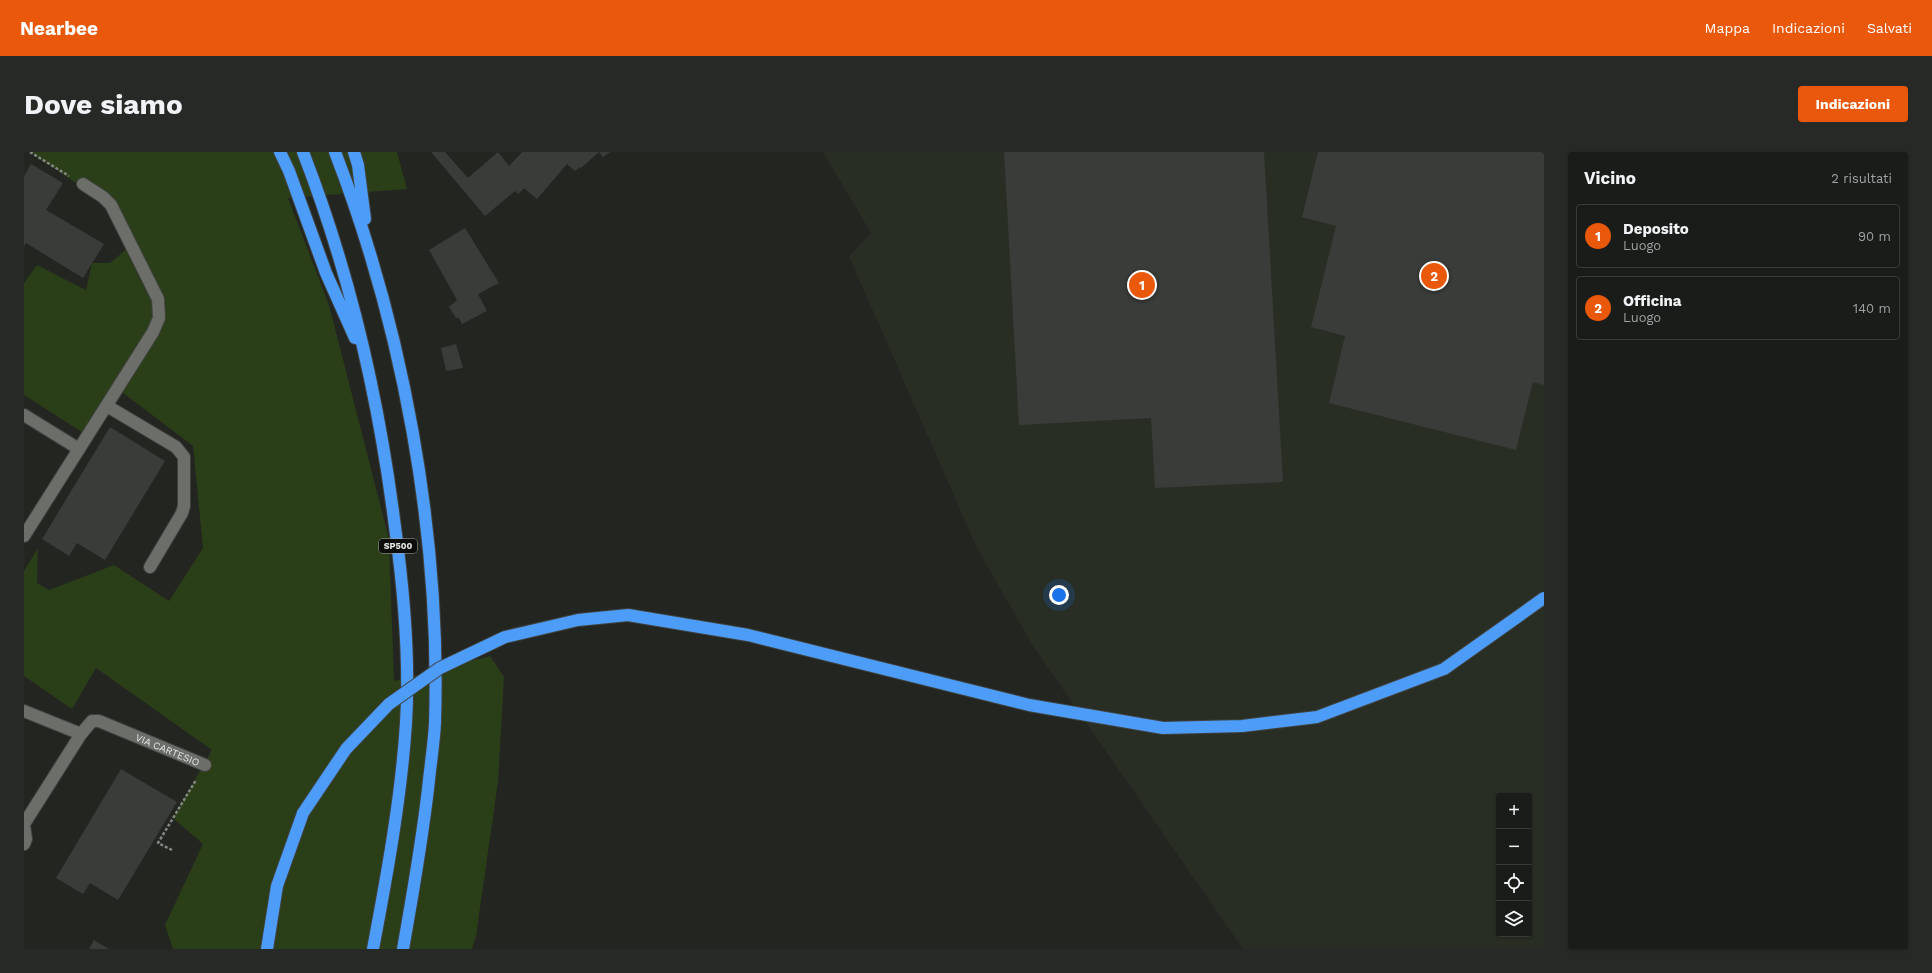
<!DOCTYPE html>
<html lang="it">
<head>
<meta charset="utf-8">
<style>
  :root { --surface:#1a1c19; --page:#272926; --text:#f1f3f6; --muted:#9fa1a2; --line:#383a38; --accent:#ea580c }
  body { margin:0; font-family:"Work Sans",sans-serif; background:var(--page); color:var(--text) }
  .controls { position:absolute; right:12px; bottom:12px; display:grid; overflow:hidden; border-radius:4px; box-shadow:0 1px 3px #0004 }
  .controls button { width:36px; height:36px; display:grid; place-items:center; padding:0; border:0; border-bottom:1px solid var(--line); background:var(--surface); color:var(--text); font:20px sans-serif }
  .you { position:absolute; left:1035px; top:443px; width:14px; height:14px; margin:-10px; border:3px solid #fff; border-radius:50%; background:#1a73e8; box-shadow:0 0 0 6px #1a73e833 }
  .badge { display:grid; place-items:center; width:26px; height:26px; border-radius:50%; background:var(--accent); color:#fff; font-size:13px; font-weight:700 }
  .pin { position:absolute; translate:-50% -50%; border:2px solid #fff; box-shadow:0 1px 4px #0006 }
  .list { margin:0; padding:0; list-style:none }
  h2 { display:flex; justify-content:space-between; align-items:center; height:52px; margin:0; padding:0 16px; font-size:17px }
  h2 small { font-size:13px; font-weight:400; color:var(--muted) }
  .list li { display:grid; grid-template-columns:26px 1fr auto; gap:12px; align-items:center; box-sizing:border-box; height:64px; margin:0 8px 8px; padding:0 8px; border:1px solid var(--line); border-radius:4px }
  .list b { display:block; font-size:15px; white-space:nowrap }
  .list p { margin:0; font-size:13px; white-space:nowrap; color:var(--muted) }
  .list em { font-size:13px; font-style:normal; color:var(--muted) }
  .icon { flex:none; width:22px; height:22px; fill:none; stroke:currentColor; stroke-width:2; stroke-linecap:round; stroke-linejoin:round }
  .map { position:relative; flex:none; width:1520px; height:797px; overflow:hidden; border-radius:4px }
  header { display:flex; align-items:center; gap:24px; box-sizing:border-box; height:56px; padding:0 20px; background:var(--accent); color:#fff }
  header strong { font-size:19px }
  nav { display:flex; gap:22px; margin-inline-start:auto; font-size:14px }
  .intro { display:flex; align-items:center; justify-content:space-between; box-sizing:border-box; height:96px; padding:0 24px }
  h1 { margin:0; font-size:28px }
  .button { padding:10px 18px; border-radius:4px; background:var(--accent); color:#fff; font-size:14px; font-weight:700 }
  main { display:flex; gap:24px; padding:0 24px }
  aside { flex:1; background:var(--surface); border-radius:4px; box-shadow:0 1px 3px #0004 }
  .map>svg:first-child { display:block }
</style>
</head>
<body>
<header>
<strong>Nearbee</strong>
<nav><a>Mappa</a><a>Indicazioni</a><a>Salvati</a></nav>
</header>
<div class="intro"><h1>Dove siamo</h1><a class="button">Indicazioni</a></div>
<main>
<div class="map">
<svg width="1520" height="797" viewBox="0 0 1520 797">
  <rect width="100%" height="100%" fill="#232521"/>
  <path fill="#292e25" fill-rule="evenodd" d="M799 0H1520V797H1219L1009 494 953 396 825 104 847 81ZM1475 644H1505V782H1475Z"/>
  <path fill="#2a3e17" d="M6 0H373L383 37 264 46 305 153 365 387 370 529 466 504 480 525 474 630 452 784 448 797H149L141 773 179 692 149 666 188 598 72 516 48 557 0 524V419L14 396 13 431 25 438 90 413 145 449 179 396 169 294 94 237 64 284 0 243V131L13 113 62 138 68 111H86L107 93 89 56Z"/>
  <path fill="#393c38" d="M407 0H421L444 26 474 0 485 14 498 0H586L579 5 575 0 557 16 556 15 551 19 543 12 513 47 500 36 494 42 491 39 461 64Z
    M980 0H1240L1259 330 1131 336 1127 266 995 273Z
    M1294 0H1520V233L1509 230 1492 298 1305 251 1321 184 1287 175 1312 74 1278 65Z
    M7 12 39 31 22 58 80 92 59 126 2 91 0 95V24Z
    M441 76 475 131 454 142 463 159 438 172 435 166H432L425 155 433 148 405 98Z
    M432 192 439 216 422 219 417 196Z
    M86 275 141 309 81 408 53 391 45 404 18 387Z
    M97 617 153 650 94 748 66 731 59 742 32 726Z
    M70 788 85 797H65Z"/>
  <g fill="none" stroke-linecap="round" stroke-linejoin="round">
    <defs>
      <path id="lane" d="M83 254 152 295 160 305V354L158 361 126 415
        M0 263 55 297"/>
      <g id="street">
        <path d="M0 384 129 180 135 166 134 147 87 53 79 45 59 32"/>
        <path d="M0 559 57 582"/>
        <path id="s1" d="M0 672 57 582 68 569H75L181 613"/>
        <path d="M0 673 2 687 0 692"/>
      </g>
      <path id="highway" d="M256 0 265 19 302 121 331 186
        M279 0C326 121 355 247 371 375 380 440 386 506 382 571 377 647 363 723 349 797
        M311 0C379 176 417 382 411 571 410 590 407 609 405 628 399 685 389 741 379 797
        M330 0 334 13 341 67
        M243 797 253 734 279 661"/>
    </defs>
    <use href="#lane" stroke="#40423f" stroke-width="14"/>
    <use href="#street" stroke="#40423f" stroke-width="14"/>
    <use href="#highway" stroke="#40423f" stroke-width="14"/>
    <path stroke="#848683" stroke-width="2.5" stroke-dasharray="3 2" stroke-linecap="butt" d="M6 0 45 24
      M148 698 134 691 172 628"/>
    <use href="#lane" stroke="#6b6e69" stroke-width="12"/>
    <use href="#street" stroke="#6b6e69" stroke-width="12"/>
    <use href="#highway" stroke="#4c9cf8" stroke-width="12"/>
    <defs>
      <path id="highway-bridge" d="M279 661 322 597 365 552 416 516 481 485 554 468 604 463 724 483 1005 553 1139 576 1218 574 1293 565 1420 517 1520 446"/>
    </defs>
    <use href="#highway-bridge" stroke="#40423f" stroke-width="14" stroke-linecap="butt"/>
    <use href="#highway-bridge" stroke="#4c9cf8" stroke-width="12"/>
  </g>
  <g text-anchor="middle" stroke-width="3" stroke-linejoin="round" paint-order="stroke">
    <rect fill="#0d0e0c" stroke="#a4a5a2" stroke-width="1" x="355" y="387" width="38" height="14" rx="3"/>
    <g font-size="9" font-weight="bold" fill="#e4e6e3">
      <text x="374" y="397">SP500</text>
    </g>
    <g font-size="10" fill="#e4e6e3" stroke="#0d0e0c">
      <text dy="4" stroke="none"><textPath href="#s1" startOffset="205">VIA CARTESIO</textPath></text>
    </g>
  </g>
</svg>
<div class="controls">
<button>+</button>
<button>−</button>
<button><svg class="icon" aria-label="locate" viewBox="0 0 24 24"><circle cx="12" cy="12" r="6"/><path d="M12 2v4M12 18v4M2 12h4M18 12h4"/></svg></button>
<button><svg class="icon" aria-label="layers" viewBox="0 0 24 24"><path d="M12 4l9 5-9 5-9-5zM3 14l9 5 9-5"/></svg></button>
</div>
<div class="you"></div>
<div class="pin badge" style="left:1118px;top:133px">1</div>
<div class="pin badge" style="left:1410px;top:124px">2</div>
</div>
<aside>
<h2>Vicino<small>2 risultati</small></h2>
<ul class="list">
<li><span class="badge">1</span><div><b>Deposito</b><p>Luogo</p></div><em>90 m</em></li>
<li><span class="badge">2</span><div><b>Officina</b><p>Luogo</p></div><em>140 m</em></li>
</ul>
</aside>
</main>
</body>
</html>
